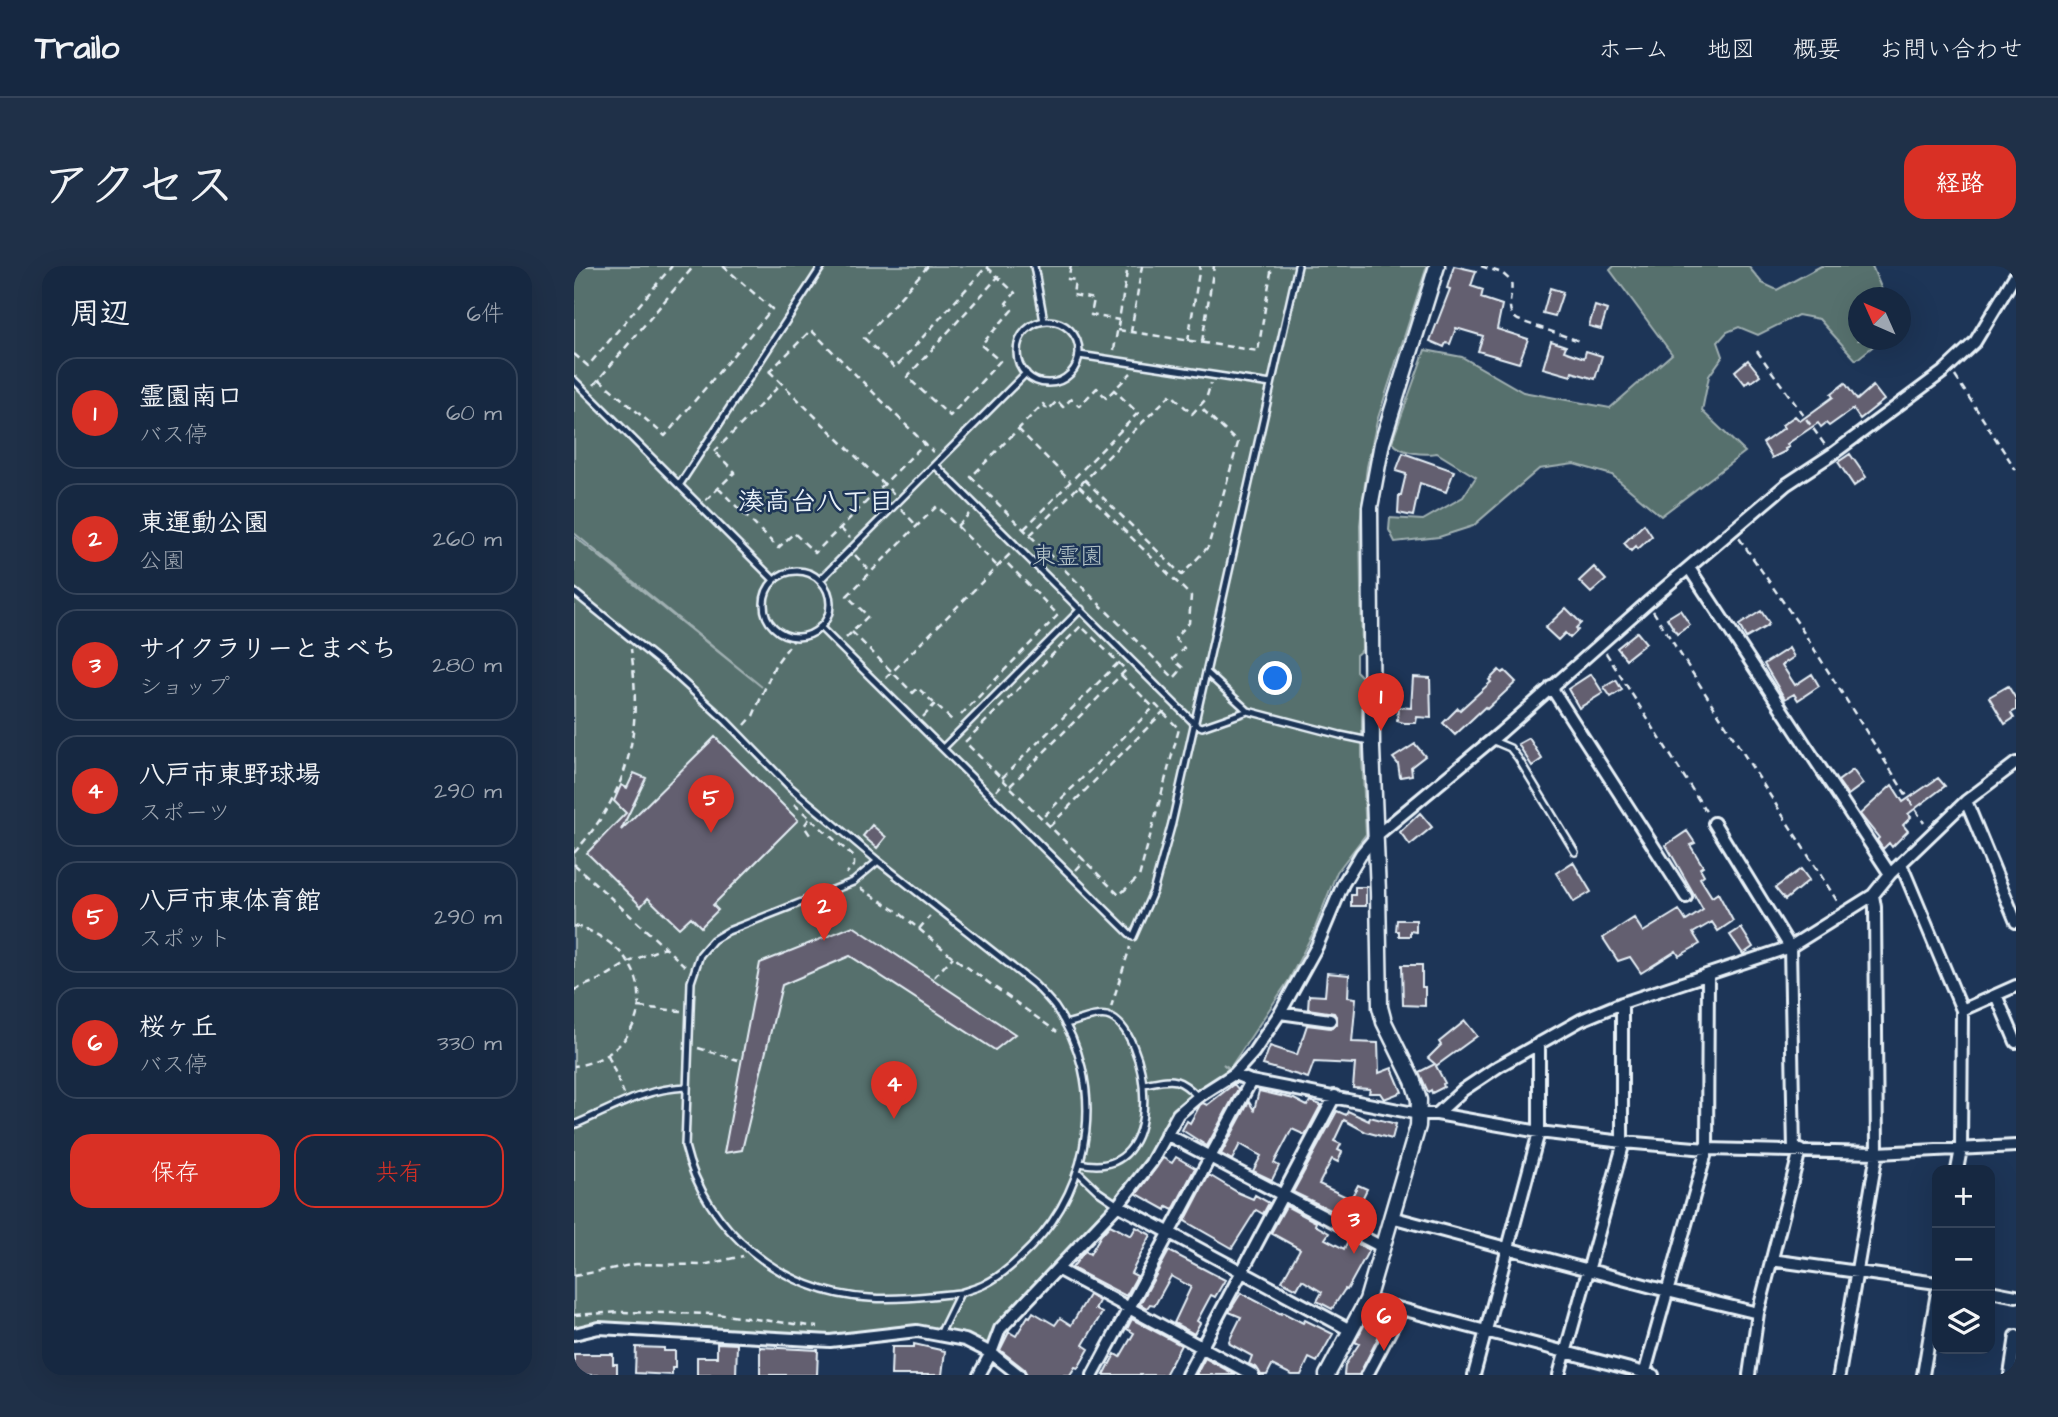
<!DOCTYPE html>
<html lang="ja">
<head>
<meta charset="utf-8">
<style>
  :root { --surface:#162841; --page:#1f3048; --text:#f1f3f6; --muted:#9ea6b1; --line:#35445a; --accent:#d93025 }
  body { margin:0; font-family:"Architects Daughter","Klee One",sans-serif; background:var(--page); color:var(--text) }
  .controls { position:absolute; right:21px; bottom:21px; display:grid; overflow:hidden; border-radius:14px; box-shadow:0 7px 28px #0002 }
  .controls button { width:63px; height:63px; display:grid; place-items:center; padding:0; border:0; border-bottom:2px solid var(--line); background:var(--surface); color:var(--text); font:35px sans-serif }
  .compass { position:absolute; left:1274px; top:21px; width:63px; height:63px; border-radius:50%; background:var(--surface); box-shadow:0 7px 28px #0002; rotate:315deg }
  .you { position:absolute; left:702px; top:413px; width:24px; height:24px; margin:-18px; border:5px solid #fff; border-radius:50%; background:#1a73e8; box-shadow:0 0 0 10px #1a73e833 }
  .badge { display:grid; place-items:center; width:46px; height:46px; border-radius:50%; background:var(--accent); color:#fff; font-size:23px; font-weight:700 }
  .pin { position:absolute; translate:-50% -58px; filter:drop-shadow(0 2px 4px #0008) }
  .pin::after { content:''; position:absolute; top:37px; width:24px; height:21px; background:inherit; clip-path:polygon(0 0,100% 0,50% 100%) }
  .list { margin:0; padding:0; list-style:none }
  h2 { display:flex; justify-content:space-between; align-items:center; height:91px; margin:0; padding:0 28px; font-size:30px }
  h2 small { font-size:23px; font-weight:400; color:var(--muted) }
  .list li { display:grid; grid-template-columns:46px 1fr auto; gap:21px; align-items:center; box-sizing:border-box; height:112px; margin:0 14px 14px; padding:0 14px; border:2px solid var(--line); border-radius:21px }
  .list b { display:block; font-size:26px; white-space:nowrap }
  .list p { margin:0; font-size:23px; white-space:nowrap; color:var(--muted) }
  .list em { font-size:23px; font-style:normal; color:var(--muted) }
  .actions { display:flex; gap:14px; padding:21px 28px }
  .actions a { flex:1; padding:16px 0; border:2px solid var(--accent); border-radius:21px; text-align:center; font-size:24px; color:var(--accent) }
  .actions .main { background:var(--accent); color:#fff }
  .icon { flex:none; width:38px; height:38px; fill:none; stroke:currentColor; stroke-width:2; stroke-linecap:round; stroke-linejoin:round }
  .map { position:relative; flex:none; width:1442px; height:1109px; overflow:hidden; border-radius:21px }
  header { display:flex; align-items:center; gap:42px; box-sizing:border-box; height:98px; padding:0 35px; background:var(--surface); border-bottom:2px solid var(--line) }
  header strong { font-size:33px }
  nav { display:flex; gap:38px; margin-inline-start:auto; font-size:24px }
  .intro { display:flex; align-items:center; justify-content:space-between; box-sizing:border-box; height:168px; padding:0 42px }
  h1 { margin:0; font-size:49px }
  .button { padding:18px 32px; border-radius:21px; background:var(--accent); color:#fff; font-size:24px; font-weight:700 }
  main { display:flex; gap:42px; padding:0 42px }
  aside { flex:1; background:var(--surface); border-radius:21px; box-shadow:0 7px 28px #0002 }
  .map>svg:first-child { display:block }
</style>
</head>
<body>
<header>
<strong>Trailo</strong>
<nav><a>ホーム</a><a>地図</a><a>概要</a><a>お問い合わせ</a></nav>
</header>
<div class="intro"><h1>アクセス</h1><a class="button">経路</a></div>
<main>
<aside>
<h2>周辺<small>6件</small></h2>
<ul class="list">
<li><span class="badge">1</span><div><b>霊園南口</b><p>バス停</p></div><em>60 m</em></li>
<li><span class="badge">2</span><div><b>東運動公園</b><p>公園</p></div><em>260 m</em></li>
<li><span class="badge">3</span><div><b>サイクラリーとまべち</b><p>ショップ</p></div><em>280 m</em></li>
<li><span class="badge">4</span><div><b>八戸市東野球場</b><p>スポーツ</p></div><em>290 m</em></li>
<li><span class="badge">5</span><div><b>八戸市東体育館</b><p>スポット</p></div><em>290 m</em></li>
<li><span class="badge">6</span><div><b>桜ヶ丘</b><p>バス停</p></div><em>330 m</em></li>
</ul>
<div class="actions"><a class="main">保存</a><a>共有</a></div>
</aside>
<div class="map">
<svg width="1442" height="1109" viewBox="0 0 1442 1109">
  <rect width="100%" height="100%" fill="#1d3557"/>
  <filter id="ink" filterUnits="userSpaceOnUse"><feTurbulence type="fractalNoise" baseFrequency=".0143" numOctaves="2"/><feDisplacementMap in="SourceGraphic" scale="14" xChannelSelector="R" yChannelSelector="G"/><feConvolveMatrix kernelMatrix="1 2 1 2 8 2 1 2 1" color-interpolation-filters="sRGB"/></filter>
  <g filter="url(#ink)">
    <path fill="#57706d" stroke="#a0b0b2" stroke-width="2" d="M0 0H853L803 155 793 201 786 259 788 384 782 389V405L788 411V490L792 568 763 606 739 667 715 714 656 802 649 798 660 808 604 848 577 897 426 1062 417 1087 366 1069 256 1075 80 1066 0 1068V270L188 421 0 267Z
      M1040 0H1174L1188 17 1203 24 1247 0H1298L1311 31 1284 32V74H1307L1282 94 1245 53 1224 49 1184 69 1165 61 1153 66 1144 76 1149 90 1135 110 1128 145 1171 186 1087 250 1038 209 1000 198 965 203 899 260 865 271 821 276 815 264 816 252 849 254 889 231 902 211 863 187C849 189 828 188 818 176L851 84 888 91 949 126 1036 142 1098 88 1036 4Z"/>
    <path fill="#635e70" stroke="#e8f1f8" stroke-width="2" d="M880 0 902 5 897 20 909 24 907 32 928 39 923 63 954 73 945 97 904 85 909 70 882 62 876 78 872 77 870 81 856 75 876 23 873 22Z
      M976 22 989 26 981 50 969 47Z
      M1021 40 1033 44 1027 63 1015 60Z
      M977 75 992 80 990 85 1010 92 1012 85 1028 90 1021 113 998 106 997 110 969 102Z
      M1174 94 1186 109 1177 116 1175 114 1171 118 1161 105Z
      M1271 117 1283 134 1299 120 1310 134 1286 153 1279 143 1255 160 1252 157 1247 161 1244 157 1213 178 1215 181 1211 183 1212 185 1198 192 1189 177 1210 162 1208 159 1221 150 1226 155 1259 131 1257 128Z
      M829 187 880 205 872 226 846 217 839 250 824 247 825 229H827L832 208 822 205Z
      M1276 188 1292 211 1280 220 1264 196Z
      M1070 258 1078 270 1064 283 1062 280 1057 285 1050 277Z
      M1020 301 1032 314 1017 327 1005 315Z
      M992 342 1007 357 1002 362 1004 364 996 372 991 367 984 374 971 362Z
      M1106 344 1116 359 1103 368 1093 352Z
      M1187 345 1195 357 1193 360 1172 372 1165 359Z
      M1063 366 1072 377 1052 393 1043 382Z
      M1215 382 1220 391 1208 399 1221 419 1238 408 1245 420 1224 434 1220 428 1211 433 1190 398Z
      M925 404 928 407 931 405 942 416 913 443 911 441 881 469 869 457 884 442 886 444 917 416 915 414Z
      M1017 408 1029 427 1005 442 994 423Z
      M839 411 856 412 857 452 843 451 842 457H830L823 455 824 441 837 442Z
      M1042 414 1048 424 1037 431 1030 421Z
      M1434 420 1442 433V444L1437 447 1440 452 1431 458 1415 431Z
      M141 471 224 554 139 639 144 644 127 661 117 651 105 662 74 632 67 640 13 587 52 547 40 535 47 519 53 522 60 507 72 512 47 564Z
      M955 472 968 493 958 500 944 478Z
      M841 478 851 490 837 501 838 509 826 511 824 498 819 492Z
      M1279 504 1289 518 1274 529 1264 515Z
      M1364 512 1371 520 1334 548 1337 551 1329 559 1334 565 1318 581 1315 577 1309 583 1303 574 1305 572 1286 548 1318 519 1329 536Z
      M846 547 858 561 836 579 826 566Z
      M298 559 312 571 303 582 289 570Z
      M1113 565 1121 577 1116 579 1129 600 1126 602 1130 609 1126 612 1138 631 1144 627 1159 655 1144 665 1138 656 1119 667 1126 678 1105 690 1102 685 1067 707 1056 691 1044 695 1029 672 1060 652 1069 666 1105 644 1112 655 1129 644 1092 579Z
      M999 596 1017 626 1000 636 982 607Z
      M1227 603 1235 614 1211 634 1201 622Z
      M781 621H792V640H777V629H781Z
      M823 654H842V666L836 665V670H825V665H822Z
      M279 660 441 768 421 784 276 690 208 719 168 884 150 887 186 697Z
      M1167 662 1179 681 1169 688 1156 669Z
      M828 699H848V721H851V740L829 739Z
      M753 707 775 709 774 731 782 732 778 776 804 777 805 807 818 802 828 826 810 833 806 827H795L796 823 779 822 781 798 740 796 734 812 689 799 696 780 723 789 733 759 756 762 763 758V752L760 747 734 743 735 729 751 730Z
      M891 755 903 770 862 800 871 817 869 818 870 821 858 827 857 824 854 826 845 806 861 798 854 792 867 779 865 776Z
      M660 818 664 823 633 880 608 864 613 855 616 857 626 839 629 837 633 839Z
      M685 825 720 833 733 840 736 835 747 839 731 869 718 863 700 897 705 900 698 914 679 905 687 890 666 878 658 894 647 888 675 836 680 844Z
      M763 845 772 849 774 845 795 855 796 851 822 858 818 873 792 866 770 854 760 875 767 878 764 884 768 886 764 896 758 893 745 918 783 936 776 949 769 945 767 949 719 926Z
      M602 891 621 902 599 944 593 941 592 944 563 928 589 892 598 897Z
      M635 909 665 927 679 933 681 929 695 937 689 948 682 944 658 982 611 955Z
      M784 919 793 923 786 937 777 932Z
      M712 940 742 956 741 959 755 967 751 973 770 983 775 973 795 984 773 1024 771 1023 758 1043 743 1035 748 1026 728 1014 723 1023 708 1015 726 983 697 967Z
      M536 959 557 970 562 961 577 969 557 1007 563 1010 552 1030 498 1002 511 985 516 988 527 969Z
      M595 985 651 1014 641 1031 637 1029 623 1055 626 1057 620 1068 600 1057 617 1021 597 1010 581 1039 576 1038 573 1042 566 1038Z
      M667 1027 707 1048 708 1046 729 1057 731 1054 759 1068 743 1096 735 1092 727 1109H718L698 1099 693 1109H687L683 1102 675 1098 678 1090 656 1078 655 1075 667 1051 655 1046Z
      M515 1029 525 1035 521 1043 528 1047 509 1079 515 1083 504 1102 501 1101 496 1109H453L450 1103 426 1084 435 1066 442 1070 454 1050 456 1051 459 1046 481 1059 486 1052 497 1059Z
      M558 1053 607 1079 591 1109H530L541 1088 546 1091 560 1067 553 1063Z
      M793 1054 809 1062 785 1109H770L771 1099 785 1078 781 1076Z
      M143 1077 163 1078 162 1109H123V1091H143Z
      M340 1078 371 1085 368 1109H317L318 1081H340Z
      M62 1081 90 1082V1085H101V1102H98V1109L61 1107Z
      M186 1081 244 1084 243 1109H186Z
      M0 1088H39V1098H43V1109H0Z
      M631 1092 662 1109H622Z"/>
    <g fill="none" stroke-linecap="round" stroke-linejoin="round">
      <defs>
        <path id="lane" d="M460 0 470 55
          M443 86a31 31 0 1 1 62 0a31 31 0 1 1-62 0Z
          M505 89 697 118
          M0 114 200 314
          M361 199 621 458 628 461 674 445 766 469 795 475
          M106 218 248 0
          M190 338a33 33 0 1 1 66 0a33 33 0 1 1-66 0Z
          M246 314 452 107
          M0 326 96 404 152 455 216 521 304 595 460 718C467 725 475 733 481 741 533 816 519 918 457 981 443 995 429 1009 411 1018 404 1022 394 1024 386 1027L366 1068
          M246 361 559 671 579 626 598 557 724 0
          M632 406 674 445
          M917 474 936 482 944 492 1001 586
          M369 482 507 343
          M304 595 279 616 154 665 139 674 126 689 117 716 111 880C131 964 209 1028 296 1032 326 1034 356 1030 386 1027
          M491 758C503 756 521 747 533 750 575 761 598 918 506 897
          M569 818C598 813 603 809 624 831
          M0 859C40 842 68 823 112 821
          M504 906 525 926 544 939"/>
        <path id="street" d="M1115 302 1316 608
          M977 421 1112 631
          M1392 535 1442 656
          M1140 557 1216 681 1220 884
          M1327 598 1388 744 1387 883 1383 904
          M1422 729 1442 776
          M1388 744 1442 720
          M706 747 756 754
          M660 808 677 815 845 848H863L965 866 1049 876 1133 883 1303 887 1442 880
          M863 848 889 824 925 800 1007 754 1048 737 1216 681 1299 629 1316 608 1392 535 1442 497
          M592 868 808 981
          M544 939 776 1064
          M817 951 1093 1025 1184 1047
          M1197 994 1363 1017
          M483 1003 679 1109
          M1416 1025 1442 1030
          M793 1034 1079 1109
          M0 1068 25 1062 256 1075 343 1065 391 1074 417 1087 445 1109
          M405 1109 417 1087 426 1063 544 939 577 897 604 848 624 831 660 808 679 787 706 747 743 680 769 618 787 588 802 570 926 467 1074 336 1213 218 1257 189 1369 106 1401 76 1442 8
          M519 1109 677 815
          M613 1109 761 830
          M793 1109 828 1043
          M900 1109 965 866V777
          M985 1109 1048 883V737
          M1070 1109 1133 883 1134 709
          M1175 1109 1184 1047 1226 884
          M1265 1109 1303 887 1301 641 1299 629
          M1349 1109 1363 1026
          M1436 1109 1442 1070"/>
        <path id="secondary" d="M753 1109 793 1034 844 860 845 834 839 815 810 756 806 741 804 626 798 482 796 241 808 177 863 0"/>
      </defs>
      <use href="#lane" stroke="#e8f1f8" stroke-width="10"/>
      <use href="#street" stroke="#e8f1f8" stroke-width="16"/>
      <use href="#secondary" stroke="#e8f1f8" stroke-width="19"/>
      <path stroke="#e8f1f8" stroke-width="2.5" stroke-dasharray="7 5" stroke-linecap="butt" d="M354 0 290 72 321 102 413 0
        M497 0 494 13 501 14 499 29 520 33 517 49 545 54
        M907 0 928 7 937 15C940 30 929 44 944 54L1008 76
        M413 1 441 27 432 37 438 44 407 79 426 95 376 150 333 111 424 11
        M544 64 684 85 698 0
        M557 66 568 0
        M614 75 626 0
        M628 76 640 0
        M540 84 554 0
        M1183 85 1251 179
        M0 88 14 100 98 0
        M195 105 320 228
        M195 106 237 64 359 186
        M1381 110 1442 204
        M25 113 91 170 198 43 149 0
        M20 119 120 0
        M444 163 496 215
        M140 186 207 118
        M511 214 608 309 634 281 664 177 625 140
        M505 220 617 330 615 357 601 372 610 382 599 393 609 402 600 412 397 211 469 138 474 144 483 135 489 141 497 133 505 140 523 122 532 132 557 107
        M144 222 204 282 220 267 241 287 350 178
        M132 234 161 206 140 185
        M327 243 343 260
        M383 260 395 248
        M266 262 276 272
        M450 263 564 147 540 124
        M456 269 597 128 618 148 632 133 637 117
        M1165 272 1223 356 1350 557
        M281 289 297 306
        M1079 345 1265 638
        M278 366 339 427 344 422 380 456
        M272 372 294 350 273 330 363 240 424 301
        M1032 387 1133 547
        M547 409 579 441
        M312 412 436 288
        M387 449 484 349 430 294
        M349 451 361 438
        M171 459 179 450 201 399 222 371
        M428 512 544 397
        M436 520 552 404 507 360 391 476 545 629 565 611 605 463 582 439 468 552
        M422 525 431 515
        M220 538 280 591V599L272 608
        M235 553 230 560 238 572
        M476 560 589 446
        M0 587C57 523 68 466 57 383
        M0 598 111 700
        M502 604 511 594
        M286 622 323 645 379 691 483 766
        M0 660C12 662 20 667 30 673 90 711 69 791 0 800
        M345 663 356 650
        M360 711 379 691
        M0 724 29 712 55 696 91 681
        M65 741 107 745
        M537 741 556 681
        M124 782 164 794
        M34 789 50 828
        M0 1010 62 998 129 999 169 990
        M0 1049 49 1046 142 1048 244 1061"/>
      <use href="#lane" stroke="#1d3557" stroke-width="5"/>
      <use href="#street" stroke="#1d3557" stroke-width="10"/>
      <use href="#secondary" stroke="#1d3557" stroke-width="14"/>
    </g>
  </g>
  <g text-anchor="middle" stroke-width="5" stroke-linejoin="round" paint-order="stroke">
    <g font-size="24" fill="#b5c4c7" stroke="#1d3557">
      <text x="494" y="298">東霊園</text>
    </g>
    <g font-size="26" font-weight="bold" fill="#e8f1f8" stroke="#1d3557">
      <text x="242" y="244">湊高台八丁目</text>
    </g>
  </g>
</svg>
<div class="controls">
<button>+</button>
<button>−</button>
<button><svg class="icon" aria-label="layers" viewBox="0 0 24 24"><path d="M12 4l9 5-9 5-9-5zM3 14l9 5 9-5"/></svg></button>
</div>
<svg class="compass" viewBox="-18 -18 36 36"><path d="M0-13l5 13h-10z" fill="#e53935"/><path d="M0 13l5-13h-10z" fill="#9ea6b1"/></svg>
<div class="you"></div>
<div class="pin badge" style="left:807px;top:465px">1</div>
<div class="pin badge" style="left:250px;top:675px">2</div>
<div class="pin badge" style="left:780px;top:988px">3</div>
<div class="pin badge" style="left:320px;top:853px">4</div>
<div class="pin badge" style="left:137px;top:567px">5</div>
<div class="pin badge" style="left:810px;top:1085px">6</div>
</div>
</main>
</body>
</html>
